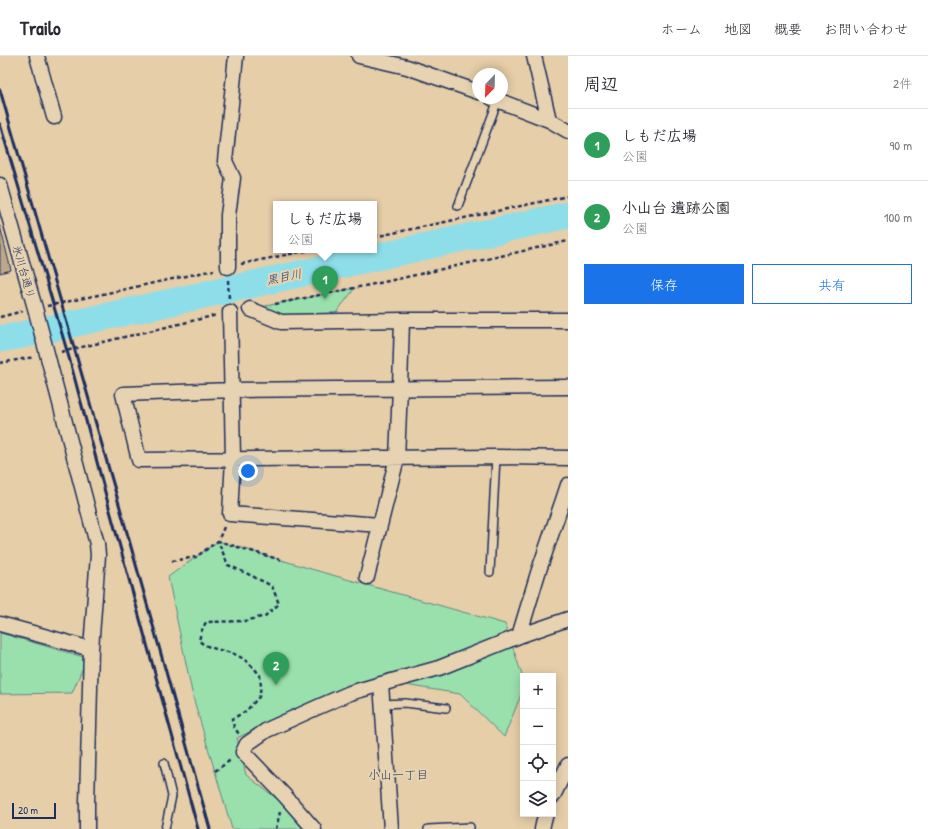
<!DOCTYPE html>
<html lang="ja">
<head>
<meta charset="utf-8">
<style>
  :root { --surface:#fff; --page:#f7f7f7; --text:#2b2b33; --muted:#7c7c81; --line:#e1e1e2; --accent:#1a73e8 }
  body { margin:0; font-family:"Patrick Hand","Klee One",sans-serif; background:var(--page); color:var(--text) }
  .controls { position:absolute; right:12px; bottom:12px; display:grid; overflow:hidden; border-radius:0px; box-shadow:0 2px 10px #0003 }
  .controls button { width:36px; height:36px; display:grid; place-items:center; padding:0; border:0; border-bottom:1px solid var(--line); background:var(--surface); color:var(--text); font:20px sans-serif }
  .compass { position:absolute; left:472px; top:12px; width:36px; height:36px; border-radius:50%; background:var(--surface); box-shadow:0 2px 10px #0003; rotate:203deg }
  .scale { position:absolute; left:12px; bottom:10px; width:44px; box-sizing:border-box; padding-left:4px; border:2px solid #1b2f5e; border-top:0; font-size:11px; line-height:14px; white-space:nowrap; color:#1b2f5e; -webkit-text-stroke:3px #e7d3b1; paint-order:stroke }
  .you { position:absolute; left:248px; top:415px; width:14px; height:14px; margin:-10px; border:3px solid #fff; border-radius:50%; background:#1a73e8; box-shadow:0 0 0 6px #1a73e833 }
  .badge { display:grid; place-items:center; width:26px; height:26px; border-radius:50%; background:var(--accent); color:#fff; font-size:13px; font-weight:700 }
  .pin { position:absolute; translate:-50% -33px; filter:drop-shadow(0 1px 2px #0008) }
  .pin::after { content:''; position:absolute; top:21px; width:14px; height:12px; background:inherit; clip-path:polygon(0 0,100% 0,50% 100%) }
  .popup { position:absolute; left:273px; top:145px; width:104px; height:52px; box-sizing:border-box; display:grid; place-content:center; border-radius:0px; background:var(--surface); filter:drop-shadow(0 1px 3px #0005); font-size:13px; white-space:nowrap; color:var(--muted) }
  .popup b { font-size:15px; color:var(--text) }
  .popup::after { content:''; position:absolute; left:50%; top:100%; margin-left:-8px; border:8px solid transparent; border-top-color:var(--surface) }
  .list { margin:0; padding:0; list-style:none }
  h2 { display:flex; justify-content:space-between; align-items:center; height:52px; margin:0; padding:0 16px; font-size:17px }
  h2 small { font-size:13px; font-weight:400; color:var(--muted) }
  .list li { display:grid; grid-template-columns:26px 1fr auto; gap:12px; align-items:center; box-sizing:border-box; height:72px; padding:0 16px; border-top:1px solid var(--line) }
  .list b { display:block; font-size:15px; white-space:nowrap }
  .list p { margin:0; font-size:13px; white-space:nowrap; color:var(--muted) }
  .list em { font-size:13px; font-style:normal; color:var(--muted) }
  .actions { display:flex; gap:8px; padding:12px 16px }
  .actions a { flex:1; padding:9px 0; border:1px solid var(--accent); border-radius:0px; text-align:center; font-size:14px; color:var(--accent) }
  .actions .main { background:var(--accent); color:#fff }
  .icon { flex:none; width:22px; height:22px; fill:none; stroke:currentColor; stroke-width:2; stroke-linecap:round; stroke-linejoin:round }
  .map { position:relative; flex:none; width:568px; height:773px; overflow:hidden }
  header { display:flex; align-items:center; gap:24px; box-sizing:border-box; height:56px; padding:0 20px; background:var(--surface); border-bottom:1px solid var(--line) }
  header strong { font-size:19px }
  nav { display:flex; gap:22px; margin-inline-start:auto; font-size:14px }
  main { display:flex }
  aside { flex:1; background:var(--surface) }
  .map>svg:first-child { display:block }
</style>
</head>
<body>
<header>
<strong>Trailo</strong>
<nav><a>ホーム</a><a>地図</a><a>概要</a><a>お問い合わせ</a></nav>
</header>
<main>
<div class="map">
<svg width="568" height="773" viewBox="0 0 568 773">
  <rect width="100%" height="100%" fill="#e6cea8"/>
  <filter id="ink" filterUnits="userSpaceOnUse"><feTurbulence type="fractalNoise" baseFrequency=".025" numOctaves="2"/><feDisplacementMap in="SourceGraphic" scale="8" xChannelSelector="R" yChannelSelector="G"/><feConvolveMatrix kernelMatrix="1 2 1 2 8 2 1 2 1" color-interpolation-filters="sRGB"/></filter>
  <g filter="url(#ink)">
    <path fill="#9ae0ac" stroke="#5a8885" d="M355 232 329 266H281L250 253Z
      M218 485 318 515 505 568 523 622V634L504 681 460 638 375 624 276 663 237 682 246 719 289 752 306 773H232L193 641 168 521Z
      M0 577 87 602 72 637 0 638Z"/>
    <g fill="none" stroke-linecap="round" stroke-linejoin="round">
      <path stroke="#8edeea" stroke-width="27" d="M0 283 17 280 568 159"/>
    </g>
    <path fill="#bea88a" stroke="#1b2f5e" d="M0 170 11 214 0 217Z"/>
    <g fill="none" stroke-linecap="round" stroke-linejoin="round">
      <defs>
        <path id="service" d="M458 150 498 44
          M490 516 496 401
          M382 648 405 647 446 652
          M164 707 172 740 165 773
          M428 773 470 771V773"/>
        <path id="minor" d="M37 0 54 61
          M359 0 407 11 478 36
          M534 0 549 64
          M492 42 549 64 568 75
          M0 129 35 252 97 488 98 499 91 593 87 747V773
          M228 211V159L233 122 225 105 236 0
          M250 253 281 266 402 264H568
          M230 256 233 403 230 458 380 469
          M568 331 232 334 123 338 139 404 496 401 568 402
          M367 521 397 402 400 332 402 264
          M0 568 91 593
          M519 580 538 517 563 444 568 429
          M381 628 391 773
          M553 740 568 709
          M314 773 285 740 243 696 247 688 267 674 318 651 350 637 381 628 439 612 519 580 568 563
          M542 773 544 764 546 758"/>
      </defs>
      <use href="#service" stroke="#1b2f5e" stroke-width="10"/>
      <use href="#minor" stroke="#1b2f5e" stroke-width="17"/>
      <path stroke="#1b2f5e" stroke-width="2.5" stroke-dasharray="4 3" stroke-linecap="butt" d="M374 181 568 140
        M241 208 310 194
        M228 224 229 243
        M275 248 384 226 568 185
        M47 250 214 214
        M0 261 23 255
        M61 296 217 259
        M0 307 34 301
        M224 471 218 485 284 505
        M172 505 196 501 218 485 228 509 248 518 272 530 279 548 265 560 245 565 206 566 201 576 199 585C209 593 219 593 231 597 244 601 251 609 260 619L261 630 259 641 246 655 232 663 234 671 239 678
        M215 715 232 703
        M276 773 280 756"/>
      <use href="#service" stroke="#e7d3b1" stroke-width="7"/>
      <use href="#minor" stroke="#e7d3b1" stroke-width="14"/>
      <path stroke="#1b2f5e" stroke-width="3" d="M0 34 119 448 210 773
        M0 68 70 305 109 451 198 773"/>
    </g>
  </g>
  <g text-anchor="middle" stroke-width="4" stroke-linejoin="round" paint-order="stroke">
    <g font-size="11" fill="#1b2f5e" stroke="#e7d3b1">
      <text transform="translate(24 216) rotate(74)" y="4">氷川台通り</text>
    </g>
    <g font-size="12" font-style="italic" fill="#26406c" stroke="#e7d3b1">
      <text transform="translate(284 221) rotate(-12)" y="4">黒目川</text>
    </g>
    <g font-size="12" fill="#1b2f5e" stroke="#e7d3b1">
      <text x="398" y="723">小山一丁目</text>
    </g>
  </g>
</svg>
<div class="controls">
<button>+</button>
<button>−</button>
<button><svg class="icon" aria-label="locate" viewBox="0 0 24 24"><circle cx="12" cy="12" r="6"/><path d="M12 2v4M12 18v4M2 12h4M18 12h4"/></svg></button>
<button><svg class="icon" aria-label="layers" viewBox="0 0 24 24"><path d="M12 4l9 5-9 5-9-5zM3 14l9 5 9-5"/></svg></button>
</div>
<svg class="compass" viewBox="-18 -18 36 36"><path d="M0-13l5 13h-10z" fill="#e53935"/><path d="M0 13l5-13h-10z" fill="#7c7c81"/></svg>
<div class="scale">20 m</div>
<div class="you"></div>
<div class="pin badge" style="left:325px;top:243px;background:#2e9e5b">1</div>
<div class="popup"><b>しもだ広場</b>公園</div>
<div class="pin badge" style="left:276px;top:629px;background:#2e9e5b">2</div>
</div>
<aside>
<h2>周辺<small>2件</small></h2>
<ul class="list">
<li><span class="badge" style="background:#2e9e5b">1</span><div><b>しもだ広場</b><p>公園</p></div><em>90 m</em></li>
<li><span class="badge" style="background:#2e9e5b">2</span><div><b>小山台 遺跡公園</b><p>公園</p></div><em>100 m</em></li>
</ul>
<div class="actions"><a class="main">保存</a><a>共有</a></div>
</aside>
</main>
</body>
</html>
